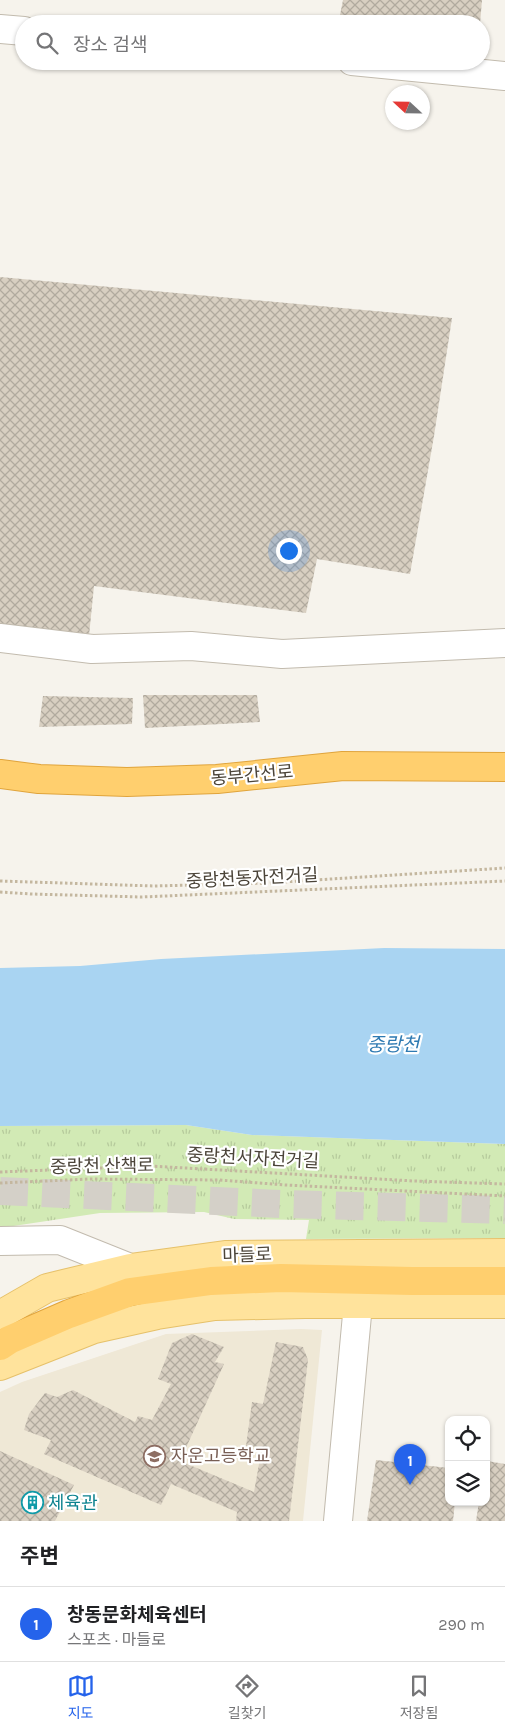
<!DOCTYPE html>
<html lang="ko">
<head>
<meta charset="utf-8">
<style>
  :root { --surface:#fff; --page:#f6f6f6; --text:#202124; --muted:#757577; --line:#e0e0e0; --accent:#2563eb }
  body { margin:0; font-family:Karla,"Noto Sans KR",sans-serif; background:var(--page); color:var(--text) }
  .controls { position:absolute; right:15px; bottom:15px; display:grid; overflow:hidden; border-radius:10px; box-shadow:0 1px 4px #0004 }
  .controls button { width:45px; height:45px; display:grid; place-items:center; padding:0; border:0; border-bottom:1px solid var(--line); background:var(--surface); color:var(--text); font:25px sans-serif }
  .compass { position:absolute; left:385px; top:85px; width:45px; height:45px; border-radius:50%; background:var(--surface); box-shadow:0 1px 4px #0004; rotate:292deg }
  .you { position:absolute; left:288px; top:550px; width:18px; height:18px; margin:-12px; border:4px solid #fff; border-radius:50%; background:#1a73e8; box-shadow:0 0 0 8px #1a73e833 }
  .badge { display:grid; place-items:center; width:32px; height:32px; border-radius:50%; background:var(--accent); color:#fff; font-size:16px; font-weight:700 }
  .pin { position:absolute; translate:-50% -41px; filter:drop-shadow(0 1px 2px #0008) }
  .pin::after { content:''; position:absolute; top:26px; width:18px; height:15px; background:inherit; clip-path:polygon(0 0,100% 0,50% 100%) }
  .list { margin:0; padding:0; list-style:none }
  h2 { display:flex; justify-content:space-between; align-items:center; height:65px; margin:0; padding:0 20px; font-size:21px }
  h2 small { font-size:16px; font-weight:400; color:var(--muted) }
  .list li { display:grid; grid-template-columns:32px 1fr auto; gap:15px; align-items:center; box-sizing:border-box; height:75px; padding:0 20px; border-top:1px solid var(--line) }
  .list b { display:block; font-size:19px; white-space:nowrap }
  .list p { margin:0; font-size:16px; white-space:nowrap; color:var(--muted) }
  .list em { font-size:16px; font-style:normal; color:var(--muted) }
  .icon { flex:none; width:28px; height:28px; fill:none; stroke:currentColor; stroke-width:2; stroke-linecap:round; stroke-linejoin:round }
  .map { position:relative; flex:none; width:505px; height:1521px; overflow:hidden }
  .search { position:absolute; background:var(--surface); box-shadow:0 1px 4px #0004; left:15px; right:15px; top:15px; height:55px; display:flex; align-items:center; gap:12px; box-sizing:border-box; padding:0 18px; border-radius:28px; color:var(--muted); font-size:19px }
  .sheet { height:140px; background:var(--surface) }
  nav { display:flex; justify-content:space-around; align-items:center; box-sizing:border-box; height:70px; border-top:1px solid var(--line); background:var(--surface); font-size:14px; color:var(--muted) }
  nav a { display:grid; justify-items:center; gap:2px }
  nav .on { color:var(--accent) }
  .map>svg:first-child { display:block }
</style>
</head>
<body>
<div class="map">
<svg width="505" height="1521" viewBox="0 0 505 1521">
  <defs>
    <pattern id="park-tufts" width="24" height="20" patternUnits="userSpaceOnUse" patternTransform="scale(1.25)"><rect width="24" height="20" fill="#d2eab5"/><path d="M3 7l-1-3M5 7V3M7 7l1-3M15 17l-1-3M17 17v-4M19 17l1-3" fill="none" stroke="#b6ca9c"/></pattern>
    <pattern id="building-cross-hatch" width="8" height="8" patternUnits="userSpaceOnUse" patternTransform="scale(1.25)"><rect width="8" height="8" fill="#d8cfc1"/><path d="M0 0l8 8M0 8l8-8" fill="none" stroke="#b1aa9e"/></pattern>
  </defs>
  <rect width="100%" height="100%" fill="#f6f3ec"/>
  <path fill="#efe8d6" d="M301 1329 322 1330 303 1521H0V1392L22 1382 166 1334Z"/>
  <path fill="url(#park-tufts)" d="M186 1125 252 1135 505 1144V1238L306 1239 309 1220 234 1219 204 1212 100 1213 0 1228V1126Z"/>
  <path fill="#a9d4f2" d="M384 948 505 949V1144L252 1135 186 1125 0 1126V968L80 966 161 959Z"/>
  <path fill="url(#building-cross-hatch)" d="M343 0H482L480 24H365L339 20Z
    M0 277 452 318 434 436 410 574 317 559 306 613 94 586 89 636 0 625Z
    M143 695H257L260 722 145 728Z
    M43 696 133 698 132 724 39 727Z
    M192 1334 224 1347 215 1362 224 1364 180 1461 254 1492 262 1447 246 1446 252 1402 263 1404 276 1342 303 1347 308 1360 289 1521H236L237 1512 171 1484 161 1505 44 1454 51 1440 24 1430 29 1414 45 1393 57 1397 73 1390 135 1422 138 1416 152 1420 171 1384 158 1379 172 1343Z
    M0 1451 74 1485 55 1521H0Z
    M376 1460 449 1468V1502H455L453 1521H367Z
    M487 1461 505 1464V1521H476L479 1502H486Z"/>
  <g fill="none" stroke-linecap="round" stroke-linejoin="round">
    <path stroke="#d4d0c8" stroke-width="28" stroke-dasharray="28 14" stroke-linecap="butt" d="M0 1191 282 1204 505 1210"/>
    <defs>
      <path id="minor" d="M0 29 24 31
        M352 61 505 76
        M0 638 92 649 191 646 282 654 505 643
        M0 1241 60 1240 130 1268
        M338 1521 358 1304"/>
      <path id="major" d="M0 1315 47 1288 130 1268 225 1255 505 1253
        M0 1366 94 1329 157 1315 215 1306 305 1304H505"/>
      <path id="highway" d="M0 774 39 779 127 782 217 779 343 766 505 767
        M0 1346 9 1340 69 1314 130 1292 211 1281 281 1278 412 1281H505"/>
    </defs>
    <use href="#minor" stroke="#c2bbae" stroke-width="30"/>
    <use href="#major" stroke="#e6c16a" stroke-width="30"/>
    <use href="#highway" stroke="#e0a43c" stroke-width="30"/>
    <path stroke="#c4b79f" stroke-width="3" stroke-dasharray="2.5 2.5" stroke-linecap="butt" d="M0 881 154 886 268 883 505 868
      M0 892 31 894 142 897 505 881
      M0 1172 150 1166 414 1181 505 1184
      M0 1183 90 1179 219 1180 286 1185 505 1196"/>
    <use href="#minor" stroke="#fff" stroke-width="28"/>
    <use href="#major" stroke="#ffe39c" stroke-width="28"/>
    <use href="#highway" stroke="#ffcf6e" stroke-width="28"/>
  </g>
  <defs>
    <symbol id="school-ring" viewBox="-11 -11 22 22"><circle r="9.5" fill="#fff" stroke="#8d6e63" stroke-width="1.5"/><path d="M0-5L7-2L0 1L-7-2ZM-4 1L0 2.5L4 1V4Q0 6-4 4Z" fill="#8d6e63"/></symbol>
    <symbol id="building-ring" viewBox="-11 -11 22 22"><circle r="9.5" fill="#fff" stroke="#0f9aa8" stroke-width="1.5"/><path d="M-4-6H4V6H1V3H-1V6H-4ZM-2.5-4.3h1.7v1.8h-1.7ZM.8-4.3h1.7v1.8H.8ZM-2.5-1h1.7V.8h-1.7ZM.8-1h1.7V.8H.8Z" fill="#0f9aa8"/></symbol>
  </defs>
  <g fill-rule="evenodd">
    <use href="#school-ring" x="142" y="1444" width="25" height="25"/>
    <use href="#building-ring" x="20" y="1490" width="25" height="25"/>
  </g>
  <g text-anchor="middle" stroke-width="4.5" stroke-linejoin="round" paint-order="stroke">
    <g font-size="18" fill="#4b4439" stroke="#fff">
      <text transform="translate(252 775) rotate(-5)" y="6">동부간선로</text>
      <text transform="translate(252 878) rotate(-3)" y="6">중랑천동자전거길</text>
      <text transform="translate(253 1158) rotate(3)" y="6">중랑천서자전거길</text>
      <text transform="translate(102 1166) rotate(-1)" y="6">중랑천 산책로</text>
      <text transform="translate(247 1255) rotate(-2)" y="6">마들로</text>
    </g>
    <g font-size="18" fill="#785e54" stroke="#fff" text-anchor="start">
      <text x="171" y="1462">자운고등학교</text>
    </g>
    <g font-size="18" fill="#0d838f" stroke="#fff" text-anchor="start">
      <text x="48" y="1509">체육관</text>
    </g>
    <g font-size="19" font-style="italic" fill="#2e7ab2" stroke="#fff">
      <text x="393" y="1051">중랑천</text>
    </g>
  </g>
</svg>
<div class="controls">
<button><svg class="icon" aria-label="locate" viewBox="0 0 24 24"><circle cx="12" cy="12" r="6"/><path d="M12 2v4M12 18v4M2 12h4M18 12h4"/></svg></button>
<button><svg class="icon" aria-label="layers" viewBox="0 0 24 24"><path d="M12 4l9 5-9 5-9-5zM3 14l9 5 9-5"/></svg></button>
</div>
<svg class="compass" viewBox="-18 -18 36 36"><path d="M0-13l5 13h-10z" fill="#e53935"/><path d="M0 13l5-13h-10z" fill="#757577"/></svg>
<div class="you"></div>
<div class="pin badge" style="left:410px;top:1485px">1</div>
<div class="search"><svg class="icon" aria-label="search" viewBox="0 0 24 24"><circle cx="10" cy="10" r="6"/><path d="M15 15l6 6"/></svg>장소 검색</div>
</div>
<section class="sheet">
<h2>주변<small></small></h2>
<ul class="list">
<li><span class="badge">1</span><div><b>창동문화체육센터</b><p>스포츠 · 마들로</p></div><em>290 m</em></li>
</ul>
</section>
<nav>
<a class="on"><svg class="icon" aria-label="map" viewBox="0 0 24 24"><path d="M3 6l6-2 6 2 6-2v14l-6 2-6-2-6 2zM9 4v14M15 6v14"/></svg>지도</a>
<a><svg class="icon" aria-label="directions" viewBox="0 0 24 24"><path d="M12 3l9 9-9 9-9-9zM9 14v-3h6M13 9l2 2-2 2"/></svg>길찾기</a>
<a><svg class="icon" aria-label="saved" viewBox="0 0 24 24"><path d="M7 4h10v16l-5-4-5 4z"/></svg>저장됨</a>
</nav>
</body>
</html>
